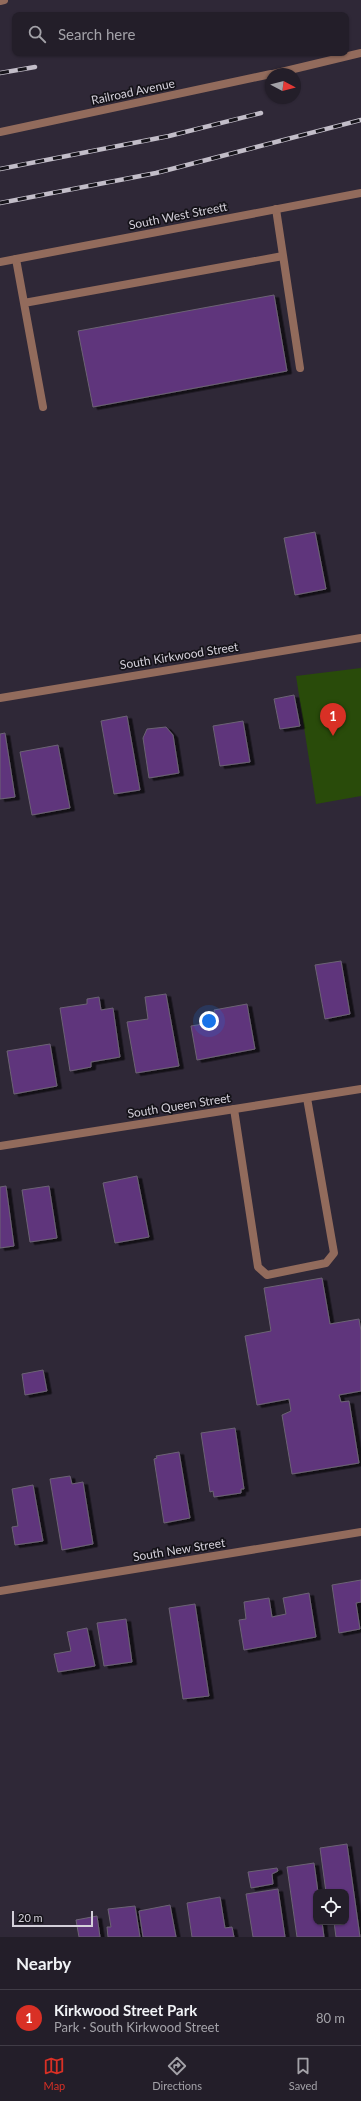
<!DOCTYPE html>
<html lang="en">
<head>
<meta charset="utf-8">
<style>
  :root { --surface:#231e29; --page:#2b2731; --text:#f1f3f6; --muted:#a3a2a8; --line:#403c46; --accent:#d93025 }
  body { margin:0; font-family:Lato,sans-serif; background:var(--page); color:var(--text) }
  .controls { position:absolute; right:12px; bottom:12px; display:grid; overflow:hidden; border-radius:8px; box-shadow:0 1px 3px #0004 }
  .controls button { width:36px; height:36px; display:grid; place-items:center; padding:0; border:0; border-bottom:1px solid var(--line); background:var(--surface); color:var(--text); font:20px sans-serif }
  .compass { position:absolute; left:265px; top:68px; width:36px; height:36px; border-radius:50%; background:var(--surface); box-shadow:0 1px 3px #0004; rotate:97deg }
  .scale { position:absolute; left:12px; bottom:10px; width:81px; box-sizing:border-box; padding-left:4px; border:2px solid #d4d0da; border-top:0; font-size:11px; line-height:14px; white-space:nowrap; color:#d4d0da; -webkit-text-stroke:3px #151319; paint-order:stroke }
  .you { position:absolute; left:209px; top:1021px; width:14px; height:14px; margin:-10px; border:3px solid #fff; border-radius:50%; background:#1a73e8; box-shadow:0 0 0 6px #1a73e833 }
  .badge { display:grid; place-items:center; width:26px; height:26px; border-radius:50%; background:var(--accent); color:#fff; font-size:13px; font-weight:700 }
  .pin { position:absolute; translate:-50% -33px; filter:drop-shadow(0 1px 2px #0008) }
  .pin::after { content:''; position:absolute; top:21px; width:14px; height:12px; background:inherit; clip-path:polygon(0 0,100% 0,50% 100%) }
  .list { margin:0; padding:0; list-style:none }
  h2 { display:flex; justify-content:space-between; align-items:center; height:52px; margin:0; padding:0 16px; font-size:17px }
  h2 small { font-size:13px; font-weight:400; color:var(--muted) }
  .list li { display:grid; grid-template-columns:26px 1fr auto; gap:12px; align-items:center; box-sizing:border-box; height:56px; padding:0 16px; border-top:1px solid var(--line) }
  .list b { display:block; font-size:15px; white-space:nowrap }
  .list p { margin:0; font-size:13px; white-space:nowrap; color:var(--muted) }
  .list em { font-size:13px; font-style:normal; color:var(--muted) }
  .icon { flex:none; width:22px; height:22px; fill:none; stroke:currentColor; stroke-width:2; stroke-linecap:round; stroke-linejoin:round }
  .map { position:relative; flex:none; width:361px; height:1937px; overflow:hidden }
  .search { position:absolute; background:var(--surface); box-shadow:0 1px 3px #0004; left:12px; right:12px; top:12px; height:44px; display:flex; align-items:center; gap:10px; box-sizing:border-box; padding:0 14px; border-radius:8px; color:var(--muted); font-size:15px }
  .sheet { height:108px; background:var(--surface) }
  nav { display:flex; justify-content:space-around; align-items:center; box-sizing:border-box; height:56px; border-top:1px solid var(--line); background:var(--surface); font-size:11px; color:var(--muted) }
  nav a { display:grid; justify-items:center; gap:2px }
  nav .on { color:var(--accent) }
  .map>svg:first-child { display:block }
</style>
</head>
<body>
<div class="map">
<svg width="361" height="1937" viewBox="0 0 361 1937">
  <defs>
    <filter id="shadow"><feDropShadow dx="4.5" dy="2.5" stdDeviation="0" flood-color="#0009"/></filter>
  </defs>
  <rect width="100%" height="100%" fill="#2f2837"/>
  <path fill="#294b0a" d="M361 668V796L316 804 296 676Z"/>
  <path fill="#5f347c" stroke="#6c6374" filter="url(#shadow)" d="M274 295 287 371 93 407 78 331Z
    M315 532 326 589 295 595 284 538Z
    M294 695 300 726 280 729 274 699Z
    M127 716 140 790 114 794 101 721Z
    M243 721 250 762 220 766 213 726Z
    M166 727 173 735 179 773 149 778 143 738 147 729Z
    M5 733 15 797 0 799V734Z
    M58 745 70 808 32 815 20 752Z
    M341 961 350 1014 325 1019 315 965Z
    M166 994 179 1066 136 1073 127 1022 148 1019 145 997Z
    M99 997 101 1010 113 1008 120 1057 91 1062V1067L70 1071 60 1008 87 1004V999Z
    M247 1004 255 1049 197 1060 191 1026 216 1022 214 1010Z
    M50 1044 57 1086 14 1094 7 1051Z
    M137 1176 149 1237 115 1243 103 1183Z
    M6 1186 14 1246 0 1248V1187Z
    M49 1186 57 1238 30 1242 22 1190Z
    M322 1278 330 1324 359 1319 361 1331V1391L339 1395 341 1402 349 1401 359 1463 292 1474 282 1415 291 1411 289 1399 257 1405 245 1336 271 1331 264 1288Z
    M43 1370 47 1391 25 1395 22 1374Z
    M235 1428 244 1489H241V1493L214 1497 213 1491 210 1492 201 1433Z
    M179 1452 190 1518 164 1523 154 1459 157 1458 156 1456Z
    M70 1476 72 1484 83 1482 93 1544 62 1550 50 1479Z
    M33 1485 43 1541 15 1545 12 1527 18 1526 12 1489Z
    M361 1580V1602L356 1603 360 1629 339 1633 332 1585Z
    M309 1593 316 1637 244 1650 239 1620 246 1619 244 1602 269 1598 272 1617 286 1614 283 1598Z
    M195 1604 209 1696 183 1699 169 1608Z
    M126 1619 132 1662 104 1666 97 1623Z
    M87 1628 95 1666 58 1672 54 1654 71 1651 67 1632Z
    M347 1844 360 1937H336L334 1922H346V1892H326L320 1848Z
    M314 1863 318 1892H316V1922H322L324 1937H297L287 1867Z
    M277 1868 278 1871 272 1874 273 1884 251 1888 248 1872Z
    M278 1889 285 1937H253L246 1894Z
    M220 1897 225 1928 232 1927 234 1937H192L187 1903Z
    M170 1905 176 1937H143L139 1911Z
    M135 1906 140 1937H108L107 1927H111L108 1909Z
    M97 1916 100 1937H79L76 1920Z"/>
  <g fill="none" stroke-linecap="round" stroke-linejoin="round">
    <path stroke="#926b5c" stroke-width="8" d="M0 1 4 0
      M273 74 361 53
      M0 132 271 74
      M276 209 300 368
      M16 259 24 303 283 256
      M24 303 43 407
      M234 1109 258 1267 267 1275 326 1263 334 1253 307 1098"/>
    <path stroke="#926b5c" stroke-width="8" d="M0 262 361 193
      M0 698 361 638
      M0 1146 361 1089
      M0 1591 361 1532"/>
    <defs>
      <path id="rail" d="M0 73 35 67
        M0 169 169 136 261 113
        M0 203 156 173 361 120"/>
    </defs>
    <use href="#rail" stroke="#c2bdc8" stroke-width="4.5"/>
    <use href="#rail" stroke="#151319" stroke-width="3" stroke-dasharray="9" stroke-linecap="butt"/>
  </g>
  <g text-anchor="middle" stroke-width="3.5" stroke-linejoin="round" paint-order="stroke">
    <g font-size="12" fill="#d4d0da" stroke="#151319">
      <text transform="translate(133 92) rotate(-12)" y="4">Railroad Avenue</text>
      <text transform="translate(178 216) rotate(-11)" y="4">South West Streett</text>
      <text transform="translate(179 656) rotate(-9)" y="4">South Kirkwood Street</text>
      <text transform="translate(179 1106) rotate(-9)" y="4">South Queen Street</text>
      <text transform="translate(179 1550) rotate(-9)" y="4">South New Street</text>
    </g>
  </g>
</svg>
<div class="controls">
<button><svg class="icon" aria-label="locate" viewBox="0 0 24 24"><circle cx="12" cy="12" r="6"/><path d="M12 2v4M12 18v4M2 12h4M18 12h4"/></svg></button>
</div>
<svg class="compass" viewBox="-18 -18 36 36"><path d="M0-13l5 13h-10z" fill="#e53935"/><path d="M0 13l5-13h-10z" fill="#a3a2a8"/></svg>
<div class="scale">20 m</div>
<div class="you"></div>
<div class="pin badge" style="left:333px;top:736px">1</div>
<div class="search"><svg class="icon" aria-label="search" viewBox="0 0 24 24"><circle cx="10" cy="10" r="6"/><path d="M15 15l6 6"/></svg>Search here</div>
</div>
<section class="sheet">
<h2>Nearby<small></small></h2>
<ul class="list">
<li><span class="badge">1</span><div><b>Kirkwood Street Park</b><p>Park · South Kirkwood Street</p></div><em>80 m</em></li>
</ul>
</section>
<nav>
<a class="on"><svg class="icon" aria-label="map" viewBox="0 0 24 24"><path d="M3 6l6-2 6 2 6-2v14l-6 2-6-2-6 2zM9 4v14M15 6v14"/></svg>Map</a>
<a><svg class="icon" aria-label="directions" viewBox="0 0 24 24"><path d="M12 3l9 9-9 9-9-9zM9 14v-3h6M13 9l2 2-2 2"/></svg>Directions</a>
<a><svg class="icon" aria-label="saved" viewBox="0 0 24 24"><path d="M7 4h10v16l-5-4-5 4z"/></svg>Saved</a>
</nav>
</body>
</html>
